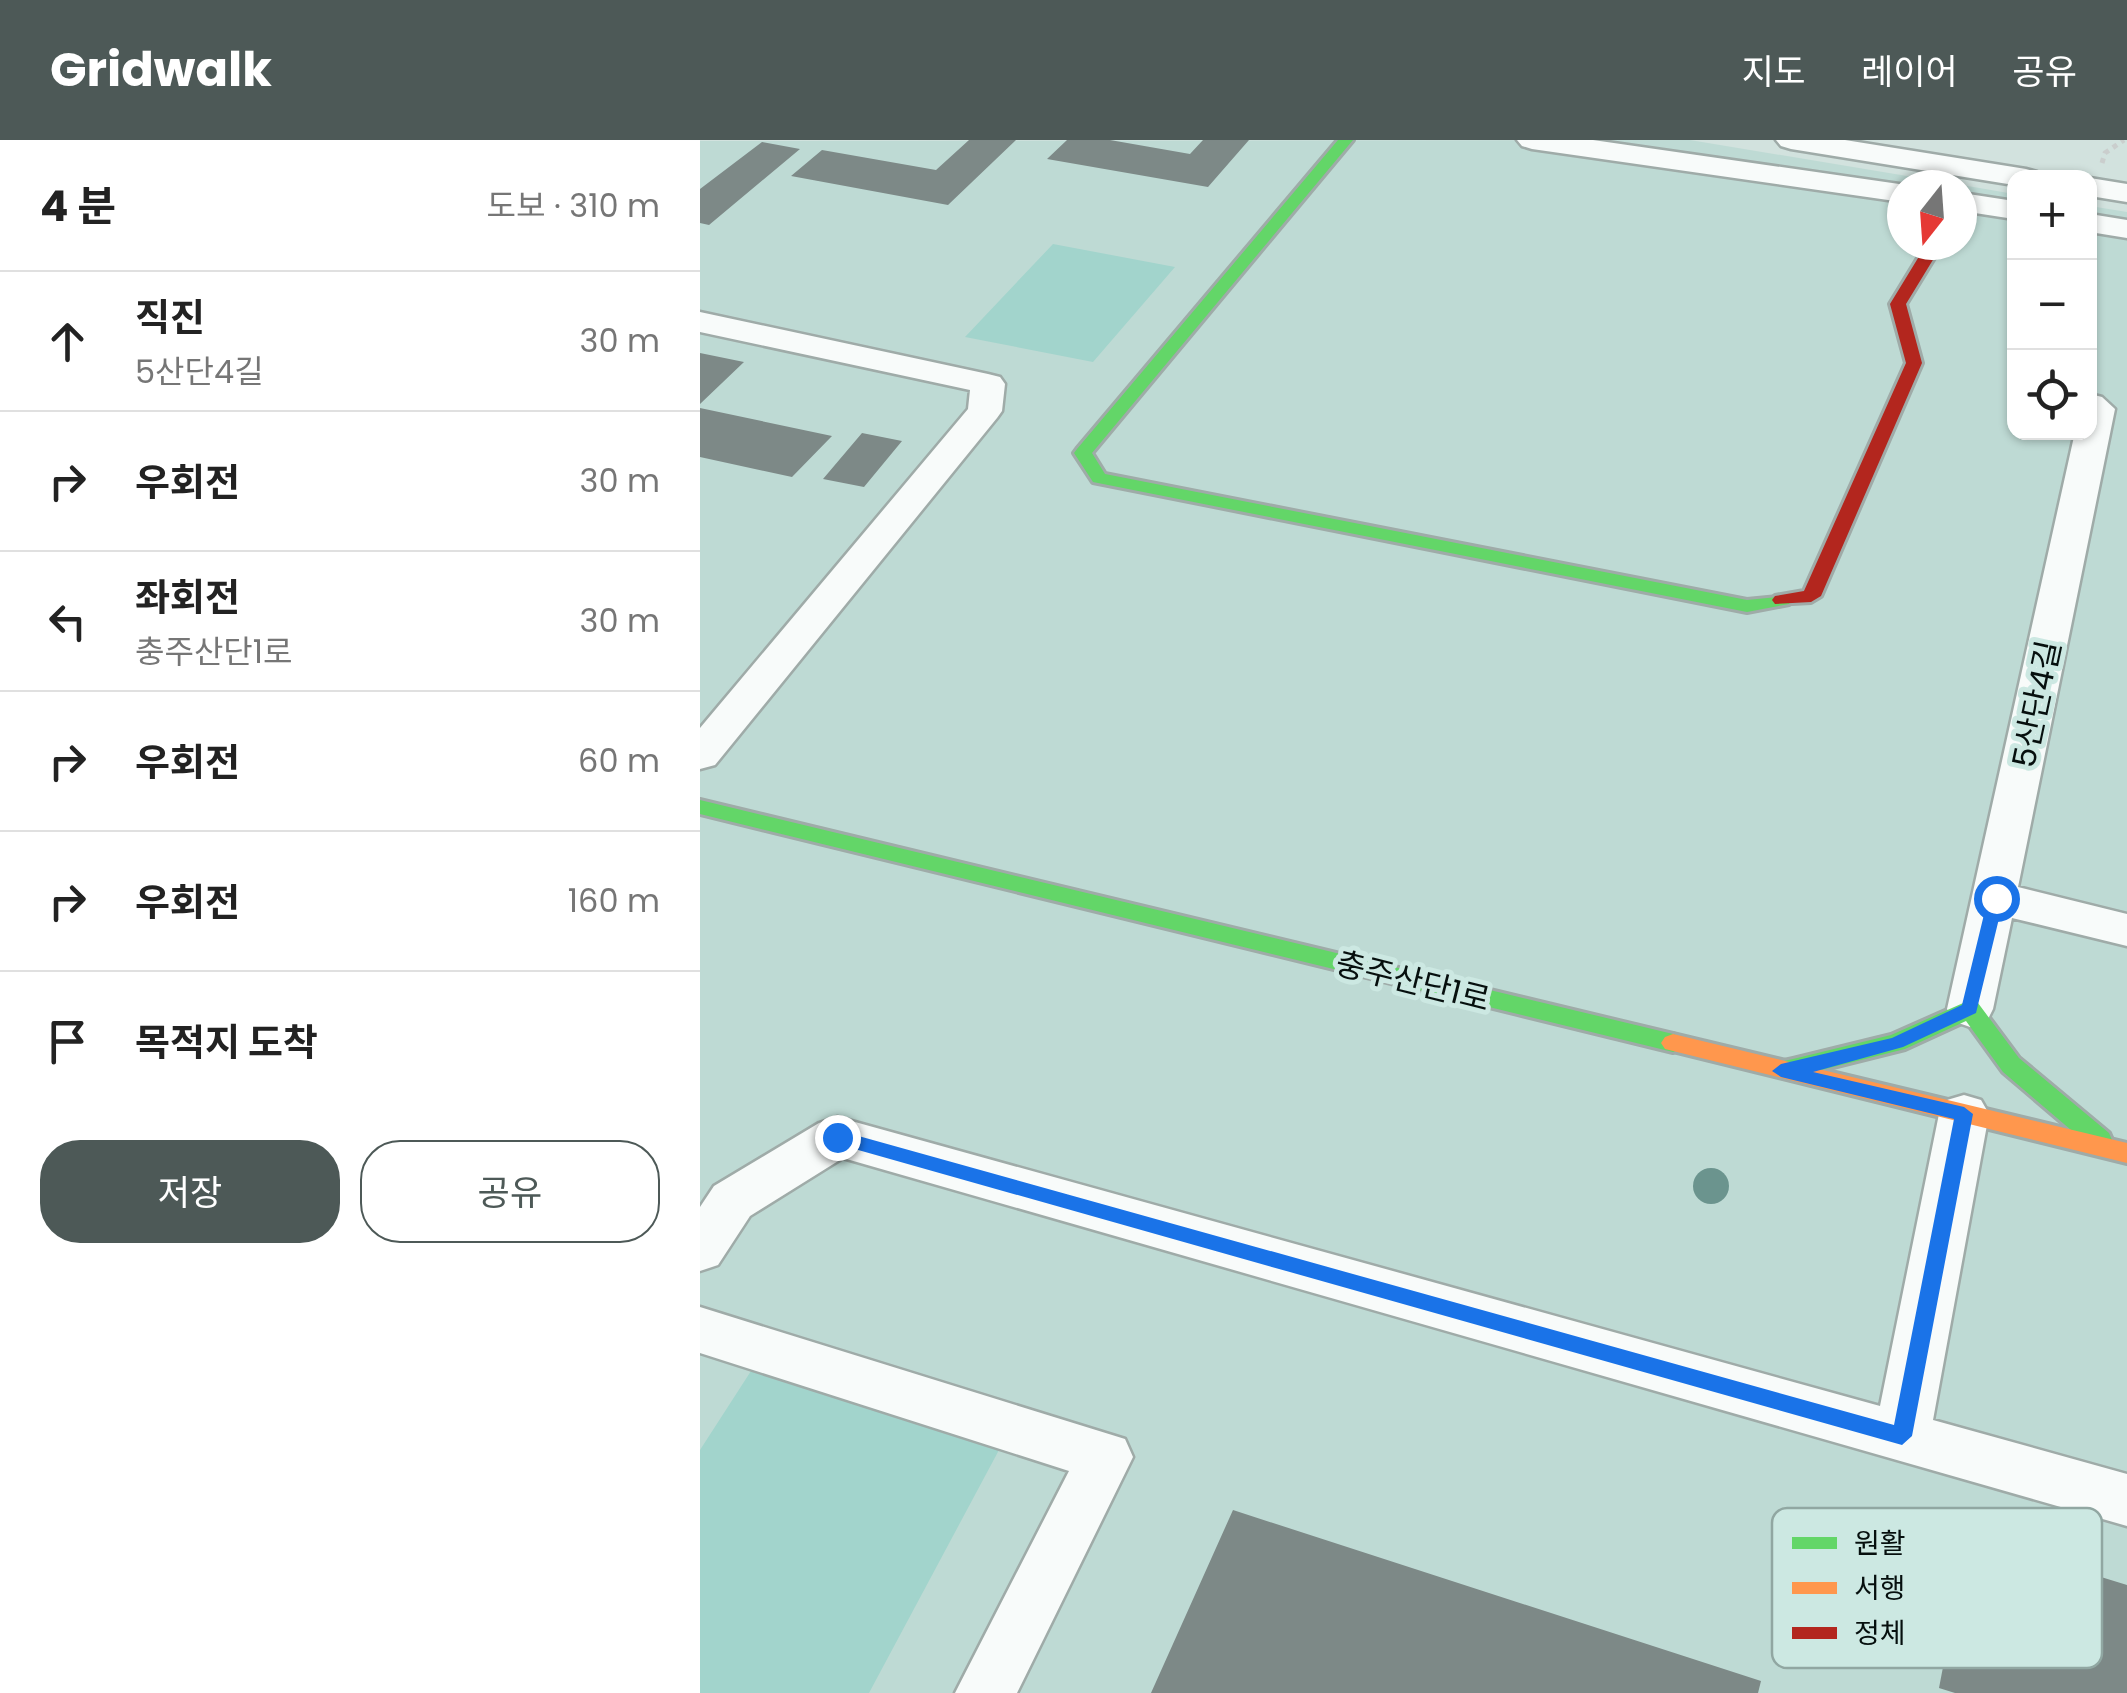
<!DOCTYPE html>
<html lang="ko">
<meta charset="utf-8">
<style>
:root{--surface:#fff;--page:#f6f6f6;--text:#222;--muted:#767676;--line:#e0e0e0;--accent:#4d5957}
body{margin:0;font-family:Poppins,"Noto Sans KR",sans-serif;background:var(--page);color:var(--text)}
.controls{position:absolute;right:30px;top:30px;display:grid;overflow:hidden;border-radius:20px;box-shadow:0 2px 8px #0004}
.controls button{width:90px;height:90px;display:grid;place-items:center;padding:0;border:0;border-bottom:2px solid var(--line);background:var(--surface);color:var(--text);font:50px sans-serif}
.compass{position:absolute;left:1187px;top:30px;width:90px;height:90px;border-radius:50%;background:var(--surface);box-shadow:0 2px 8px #0004;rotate:197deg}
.stop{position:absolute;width:30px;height:30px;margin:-22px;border:8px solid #1a73e8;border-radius:50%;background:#fff}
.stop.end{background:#1a73e8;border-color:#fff;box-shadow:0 2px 10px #0008}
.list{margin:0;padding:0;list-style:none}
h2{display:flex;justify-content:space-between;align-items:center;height:130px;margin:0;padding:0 40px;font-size:42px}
h2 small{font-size:32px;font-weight:400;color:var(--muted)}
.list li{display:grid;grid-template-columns:65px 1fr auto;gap:30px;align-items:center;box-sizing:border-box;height:140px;padding:0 40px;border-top:2px solid var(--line)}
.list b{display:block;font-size:38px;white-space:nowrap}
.list p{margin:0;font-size:32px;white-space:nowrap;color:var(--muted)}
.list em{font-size:32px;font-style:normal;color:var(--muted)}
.actions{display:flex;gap:20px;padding:30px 40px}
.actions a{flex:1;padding:22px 0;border:2px solid var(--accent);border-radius:40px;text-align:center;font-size:35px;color:var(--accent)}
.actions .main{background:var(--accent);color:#fff}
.icon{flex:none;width:55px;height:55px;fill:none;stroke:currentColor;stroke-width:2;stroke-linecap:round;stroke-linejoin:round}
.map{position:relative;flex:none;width:1427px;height:1553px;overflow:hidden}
header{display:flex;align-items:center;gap:60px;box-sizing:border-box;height:140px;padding:0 50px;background:var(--accent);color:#fff}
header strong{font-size:48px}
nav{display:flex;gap:55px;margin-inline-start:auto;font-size:35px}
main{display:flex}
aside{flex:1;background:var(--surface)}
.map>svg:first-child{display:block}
.built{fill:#bedad4}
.green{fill:#a2d4cc}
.building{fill:#7d8987}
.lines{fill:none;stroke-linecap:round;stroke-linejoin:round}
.street-casing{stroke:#9faba8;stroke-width:5}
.fast-casing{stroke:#9faba8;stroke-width:6}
.slow-casing{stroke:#9faba8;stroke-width:6}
.jam-casing{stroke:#9faba8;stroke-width:6}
.path{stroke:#cacecd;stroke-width:5;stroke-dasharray:5 5;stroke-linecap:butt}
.street{fill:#f8fbfa;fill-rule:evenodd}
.fast{fill:#63d668;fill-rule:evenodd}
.slow{fill:#ff974d;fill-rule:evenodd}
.jam{fill:#b3261e;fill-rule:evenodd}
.tree{fill:#6b948e}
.route{fill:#1a73e8}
.labels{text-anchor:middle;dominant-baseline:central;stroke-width:10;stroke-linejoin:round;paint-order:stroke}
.street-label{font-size:32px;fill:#060f0e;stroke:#cce8e2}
.key{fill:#cce8e2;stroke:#91a7a2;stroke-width:2.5}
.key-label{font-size:28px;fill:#060f0e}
</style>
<header>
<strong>Gridwalk</strong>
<nav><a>지도</a><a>레이어</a><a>공유</a></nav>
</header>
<main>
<aside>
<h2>4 분<small>도보 · 310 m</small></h2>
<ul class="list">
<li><svg class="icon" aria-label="ahead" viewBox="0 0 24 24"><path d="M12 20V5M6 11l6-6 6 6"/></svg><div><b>직진</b><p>5산단4길</p></div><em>30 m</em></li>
<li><svg class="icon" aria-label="right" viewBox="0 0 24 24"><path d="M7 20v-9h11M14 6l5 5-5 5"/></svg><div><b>우회전</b></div><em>30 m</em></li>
<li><svg class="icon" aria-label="left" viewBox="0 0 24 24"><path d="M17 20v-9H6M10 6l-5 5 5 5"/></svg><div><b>좌회전</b><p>충주산단1로</p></div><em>30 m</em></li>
<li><svg class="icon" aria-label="right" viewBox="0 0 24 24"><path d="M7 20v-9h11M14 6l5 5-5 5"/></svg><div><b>우회전</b></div><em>60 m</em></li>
<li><svg class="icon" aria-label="right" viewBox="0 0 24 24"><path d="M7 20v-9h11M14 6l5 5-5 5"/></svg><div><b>우회전</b></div><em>160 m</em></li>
<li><svg class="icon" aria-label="arrive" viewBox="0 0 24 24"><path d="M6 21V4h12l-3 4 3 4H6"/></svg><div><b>목적지 도착</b></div></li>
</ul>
<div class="actions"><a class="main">저장</a><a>공유</a></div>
</aside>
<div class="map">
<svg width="1427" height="1553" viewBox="0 0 1427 1553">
<rect width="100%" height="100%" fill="#d2e2de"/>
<!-- built -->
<path class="built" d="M990 0 1261 45H1202V105H1262V45L1314 54V292H1390V66L1427 72V1553H0V1Z"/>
<!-- green -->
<path class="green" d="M353 104 475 127 393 222 265 197Z
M51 1231 299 1310 169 1553H0V1310Z"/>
<!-- building -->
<path class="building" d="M269 0H316L248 65 91 36 122 10 236 30Z
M367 0H410L490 14 503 0H549L508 47 347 19Z
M62 2 100 9 9 85 0 83V49Z
M0 213 44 222 0 264Z
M0 268 132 296 92 337 0 317Z
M162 293 202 301 164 347 123 339Z
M533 1370 1061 1541 1058 1553H451Z
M1226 1383 1427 1445V1553H1255L1239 1548 1252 1480 1209 1466Z"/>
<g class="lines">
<defs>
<path id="street" d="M817 0H893L1206 45H1202V62L832 9 822 6Z
M1076 0H1145L1326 29 1337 32 1341 38H1314V45L1091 9 1081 6Z
M1390 38 1427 44V62L1390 56Z
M1262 53 1314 61V79L1262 71Z
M1390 74 1427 80V98L1390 92Z
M0 172 288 234 300 237 305 244 302 271 297 278 15 625 0 629V588L268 269 270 250 0 192Z
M1390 254 1402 257 1415 269 1318 747 1427 774V806L1312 778 1293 869 1287 881 1270 887 1253 881 1247 869 1375 292H1390Z
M1264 955 1281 960 1289 974 1233 1280 1427 1334V1386L143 1018 50 1076 18 1125 0 1131V1067L14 1046 119 983 137 977 1180 1266 1239 974 1247 960Z
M0 1167 425 1299 433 1317 317 1553H255L369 1331 0 1213Z"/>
<path id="fast" d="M638 0H653L392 313 405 334 1047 460 1089 456 1092 460 1089 464 1047 472 393 342 374 313 377 309Z
M0 660 973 894 981 897 985 903 981 909 973 912 0 674Z
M1270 860 1278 863 1319 918 1409 993 1412 1000 1409 1007 1400 1010 1391 1007 1303 932 1266 881 1205 909 1093 937 1084 935 1081 928 1084 921 1093 919 1191 895Z"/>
<path id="slow" d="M973 894 1427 1003V1023L965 909 961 903 965 897Z"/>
<path id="jam" d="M1226 105H1242L1206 164 1222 223 1121 456 1111 462 1075 464 1072 460 1075 456 1104 451 1206 223 1190 164Z"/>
</defs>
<!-- street casing -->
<use href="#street" class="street-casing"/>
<!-- fast casing -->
<use href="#fast" class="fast-casing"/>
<!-- slow casing -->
<use href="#slow" class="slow-casing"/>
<!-- jam casing -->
<use href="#jam" class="jam-casing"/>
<!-- path -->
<path class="path" d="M1402 23 1405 13 1424 0"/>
<!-- street -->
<use href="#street" class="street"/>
<!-- fast -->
<use href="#fast" class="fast"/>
<!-- slow -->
<use href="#slow" class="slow"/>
<!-- jam -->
<use href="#jam" class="jam"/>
</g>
<!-- trees -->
<circle class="tree" cx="1011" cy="1046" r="18"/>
<!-- route -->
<path class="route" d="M1296 752 1304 758 1276 873 1203 907 1113 932 1264 967 1273 974 1212 1296 1202 1305 137 1004 128 997 137 990 1194 1285 1254 979 1081 937 1072 931 1081 924 1192 898 1262 865 1288 758Z"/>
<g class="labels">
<!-- street labels -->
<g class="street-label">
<text transform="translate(1336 564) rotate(-78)">5산단4길</text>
<text transform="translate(713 841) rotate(14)">충주산단1로</text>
</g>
</g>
<!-- legend -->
<rect x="1072" y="1368" width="330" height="160" rx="15" class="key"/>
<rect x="1092" y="1397" width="45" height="12" fill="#63d668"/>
<rect x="1092" y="1442" width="45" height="12" fill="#ff974d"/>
<rect x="1092" y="1487" width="45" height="12" fill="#b3261e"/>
<g class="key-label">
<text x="1154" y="1413">원활</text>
<text x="1154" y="1458">서행</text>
<text x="1154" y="1503">정체</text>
</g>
</svg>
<div class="controls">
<button>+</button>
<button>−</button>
<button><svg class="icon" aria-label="locate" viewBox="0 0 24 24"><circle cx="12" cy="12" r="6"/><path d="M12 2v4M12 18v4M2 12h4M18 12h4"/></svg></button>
</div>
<svg class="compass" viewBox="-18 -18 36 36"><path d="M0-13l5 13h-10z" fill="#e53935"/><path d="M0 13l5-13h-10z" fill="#767676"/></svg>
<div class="stop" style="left:1296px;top:758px"></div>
<div class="stop end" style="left:137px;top:997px"></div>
</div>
</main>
